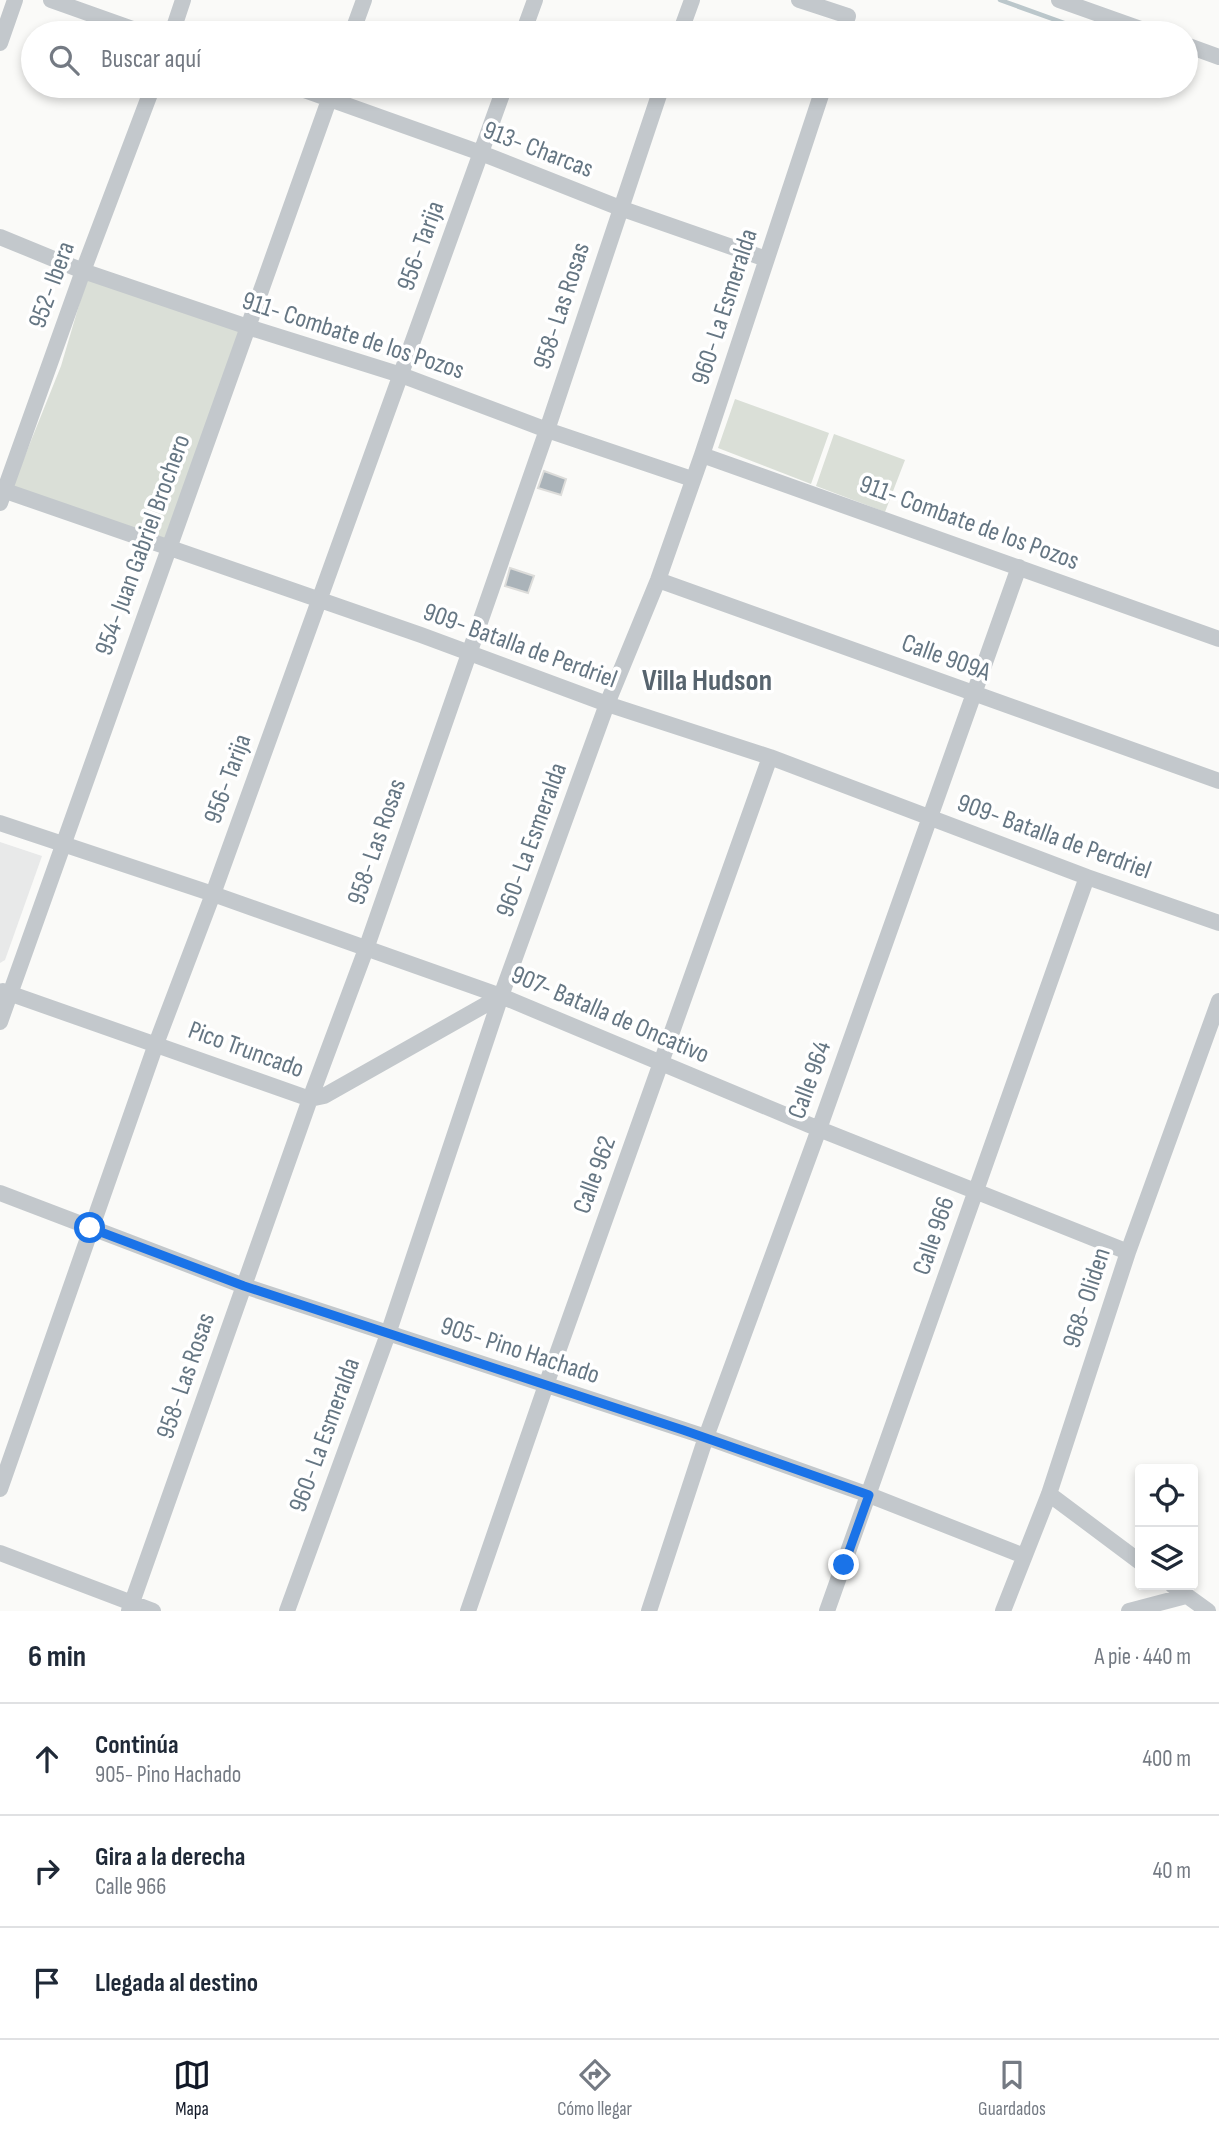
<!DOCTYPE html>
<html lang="es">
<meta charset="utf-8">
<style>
:root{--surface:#fff;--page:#f2f2f3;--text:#1f2937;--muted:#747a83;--line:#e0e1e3;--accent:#111827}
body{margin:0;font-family:"Sofia Sans Condensed",sans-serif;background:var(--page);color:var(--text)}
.controls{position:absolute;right:21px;bottom:21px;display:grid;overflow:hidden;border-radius:7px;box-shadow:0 4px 10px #0003}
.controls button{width:63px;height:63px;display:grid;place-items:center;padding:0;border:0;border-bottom:2px solid var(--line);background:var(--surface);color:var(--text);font:35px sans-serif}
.stop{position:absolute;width:21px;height:21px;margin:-16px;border:5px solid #1a73e8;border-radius:50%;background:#fff}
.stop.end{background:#1a73e8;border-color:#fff;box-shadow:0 2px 7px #0008}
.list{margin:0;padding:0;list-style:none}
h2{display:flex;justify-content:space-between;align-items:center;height:91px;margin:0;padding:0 28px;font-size:30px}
h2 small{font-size:23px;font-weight:400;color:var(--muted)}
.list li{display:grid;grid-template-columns:46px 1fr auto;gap:21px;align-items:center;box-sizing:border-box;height:112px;padding:0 28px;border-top:2px solid var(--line)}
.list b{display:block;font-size:26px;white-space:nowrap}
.list p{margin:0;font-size:23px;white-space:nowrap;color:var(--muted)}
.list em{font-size:23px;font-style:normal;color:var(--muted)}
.icon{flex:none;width:38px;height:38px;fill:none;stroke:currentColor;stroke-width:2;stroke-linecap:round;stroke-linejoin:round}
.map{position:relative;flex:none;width:1219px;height:1611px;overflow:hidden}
.search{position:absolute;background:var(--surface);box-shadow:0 4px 10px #0003;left:21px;right:21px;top:21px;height:77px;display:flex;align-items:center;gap:18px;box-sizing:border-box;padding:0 24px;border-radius:38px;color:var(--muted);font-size:26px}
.sheet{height:427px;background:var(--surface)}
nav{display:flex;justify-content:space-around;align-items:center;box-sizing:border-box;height:98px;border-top:2px solid var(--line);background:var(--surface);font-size:19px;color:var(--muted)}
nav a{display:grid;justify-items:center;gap:4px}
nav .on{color:var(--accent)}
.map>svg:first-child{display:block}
.built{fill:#e8e9e9}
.green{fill:#dadfd7}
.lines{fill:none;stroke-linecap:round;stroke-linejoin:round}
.stream{stroke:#bbc7cb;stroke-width:4.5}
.building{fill:#aab3b9;stroke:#dcdcda;stroke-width:2}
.minor{stroke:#c3c8cc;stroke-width:16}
.route{stroke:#1a73e8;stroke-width:9}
.labels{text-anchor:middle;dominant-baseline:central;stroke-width:7;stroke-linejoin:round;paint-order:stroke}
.street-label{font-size:26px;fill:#657683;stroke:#fff}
.quarter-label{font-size:30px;font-weight:bold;fill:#57646e;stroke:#fff}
</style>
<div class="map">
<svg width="1219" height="1611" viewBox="0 0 1219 1611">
<rect width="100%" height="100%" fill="#fafaf8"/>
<!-- built -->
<path class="built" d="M0 842 42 856 5 960 0 963Z"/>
<!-- green -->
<path class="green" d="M87 278 241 331 165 542 12 488 61 366Z
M735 399 829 433 811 484 718 448Z
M834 434 905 460 885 512 816 486Z"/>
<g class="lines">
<!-- stream -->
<path class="stream" d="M1000 0 1092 33"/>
</g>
<!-- building -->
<path class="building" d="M544 471 566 479 561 495 538 488Z
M510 568 534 576 528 593 505 586Z"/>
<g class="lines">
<!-- minor -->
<path class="minor" d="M51 0 144 33
M799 0 848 16 842 33
M1059 0 1152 33
M172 33 183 0
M352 33 364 0
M523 33 535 0
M680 33 692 0
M0 43 15 0
M1186 45 1219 57
M293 86 481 153 620 208 766 259
M0 237 83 271 248 327 401 375 547 430 692 479
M702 455 1219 639
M0 489 421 635 607 704 770 757 1087 877 1219 923
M0 503 83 271 153 86
M658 580 1219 781
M0 823 213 894 501 996 819 1129 1128 1252
M3 991 310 1099 324 1096 501 996
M0 1022 334 86
M0 1193 244 1286 706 1437 869 1495 1024 1556
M0 1489 156 1044 213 894 505 86
M1049 1494 1140 1562
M0 1553 153 1611
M1172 1585 1208 1611
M129 1611 310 1099 366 949 547 430 662 86
M287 1611 388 1334 501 996 607 704 658 580 702 455 824 86
M468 1611 546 1385 770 757
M649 1611 706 1437 819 1129 1019 567
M827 1611 1087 877
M1003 1611 1049 1494 1128 1252 1219 1001
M1129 1611 1186 1596"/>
</g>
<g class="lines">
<!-- route -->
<path class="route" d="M90 1228 244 1286 683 1430 869 1495 844 1565"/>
</g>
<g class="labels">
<!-- street labels -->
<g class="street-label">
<text transform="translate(538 150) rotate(21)">913- Charcas</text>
<text transform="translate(421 246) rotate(-70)">956- Tarija</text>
<text transform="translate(52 285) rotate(-70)">952- Ibera</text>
<text transform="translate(562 306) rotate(-72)">958- Las Rosas</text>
<text transform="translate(725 307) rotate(-72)">960- La Esmeralda</text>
<text transform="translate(353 336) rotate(18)">911- Combate de los Pozos</text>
<text transform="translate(969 523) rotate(20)">911- Combate de los Pozos</text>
<text transform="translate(143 545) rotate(-70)">954- Juan Gabriel Brochero</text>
<text transform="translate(520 646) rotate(20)">909- Batalla de Perdriel</text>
<text transform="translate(946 658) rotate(20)">Calle 909A</text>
<text transform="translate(228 779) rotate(-70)">956- Tarija</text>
<text transform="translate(1054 837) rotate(20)">909- Batalla de Perdriel</text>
<text transform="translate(532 840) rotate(-70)">960- La Esmeralda</text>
<text transform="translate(377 842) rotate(-71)">958- Las Rosas</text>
<text transform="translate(610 1015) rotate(23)">907- Batalla de Oncativo</text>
<text transform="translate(246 1050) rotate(20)">Pico Truncado</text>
<text transform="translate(810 1080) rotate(-70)">Calle 964</text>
<text transform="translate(595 1175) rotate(-70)">Calle 962</text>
<text transform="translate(934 1236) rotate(-71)">Calle 966</text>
<text transform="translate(1087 1298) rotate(-72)">968- Oliden</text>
<text transform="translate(520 1351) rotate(18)">905- Pino Hachado</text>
<text transform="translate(186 1376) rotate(-71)">958- Las Rosas</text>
<text transform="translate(325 1435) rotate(-70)">960- La Esmeralda</text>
</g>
<!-- quarter labels -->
<g class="quarter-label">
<text x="707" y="681">Villa Hudson</text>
</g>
</g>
</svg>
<div class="controls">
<button><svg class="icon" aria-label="locate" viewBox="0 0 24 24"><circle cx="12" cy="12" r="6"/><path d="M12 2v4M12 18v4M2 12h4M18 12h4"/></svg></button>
<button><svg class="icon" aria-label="layers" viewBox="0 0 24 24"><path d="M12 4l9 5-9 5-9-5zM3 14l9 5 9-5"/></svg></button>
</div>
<div class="stop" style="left:90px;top:1228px"></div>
<div class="stop end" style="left:844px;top:1565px"></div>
<div class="search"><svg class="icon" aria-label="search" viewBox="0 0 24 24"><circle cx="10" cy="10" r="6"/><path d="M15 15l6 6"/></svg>Buscar aquí</div>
</div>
<section class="sheet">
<h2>6 min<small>A pie · 440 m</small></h2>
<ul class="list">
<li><svg class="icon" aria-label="ahead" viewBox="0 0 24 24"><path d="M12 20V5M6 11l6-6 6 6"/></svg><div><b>Continúa</b><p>905- Pino Hachado</p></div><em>400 m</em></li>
<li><svg class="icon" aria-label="right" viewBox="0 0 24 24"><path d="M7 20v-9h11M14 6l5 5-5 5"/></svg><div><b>Gira a la derecha</b><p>Calle 966</p></div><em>40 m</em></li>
<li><svg class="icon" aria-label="arrive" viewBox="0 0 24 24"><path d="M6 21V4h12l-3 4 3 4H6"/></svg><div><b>Llegada al destino</b></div></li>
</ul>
</section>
<nav>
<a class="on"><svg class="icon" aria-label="map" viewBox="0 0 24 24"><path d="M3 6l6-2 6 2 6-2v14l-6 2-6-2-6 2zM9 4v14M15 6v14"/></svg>Mapa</a>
<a><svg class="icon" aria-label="directions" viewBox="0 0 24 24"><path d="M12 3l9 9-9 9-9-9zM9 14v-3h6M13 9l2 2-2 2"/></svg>Cómo llegar</a>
<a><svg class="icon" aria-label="saved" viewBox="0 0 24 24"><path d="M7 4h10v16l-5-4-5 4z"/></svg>Guardados</a>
</nav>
